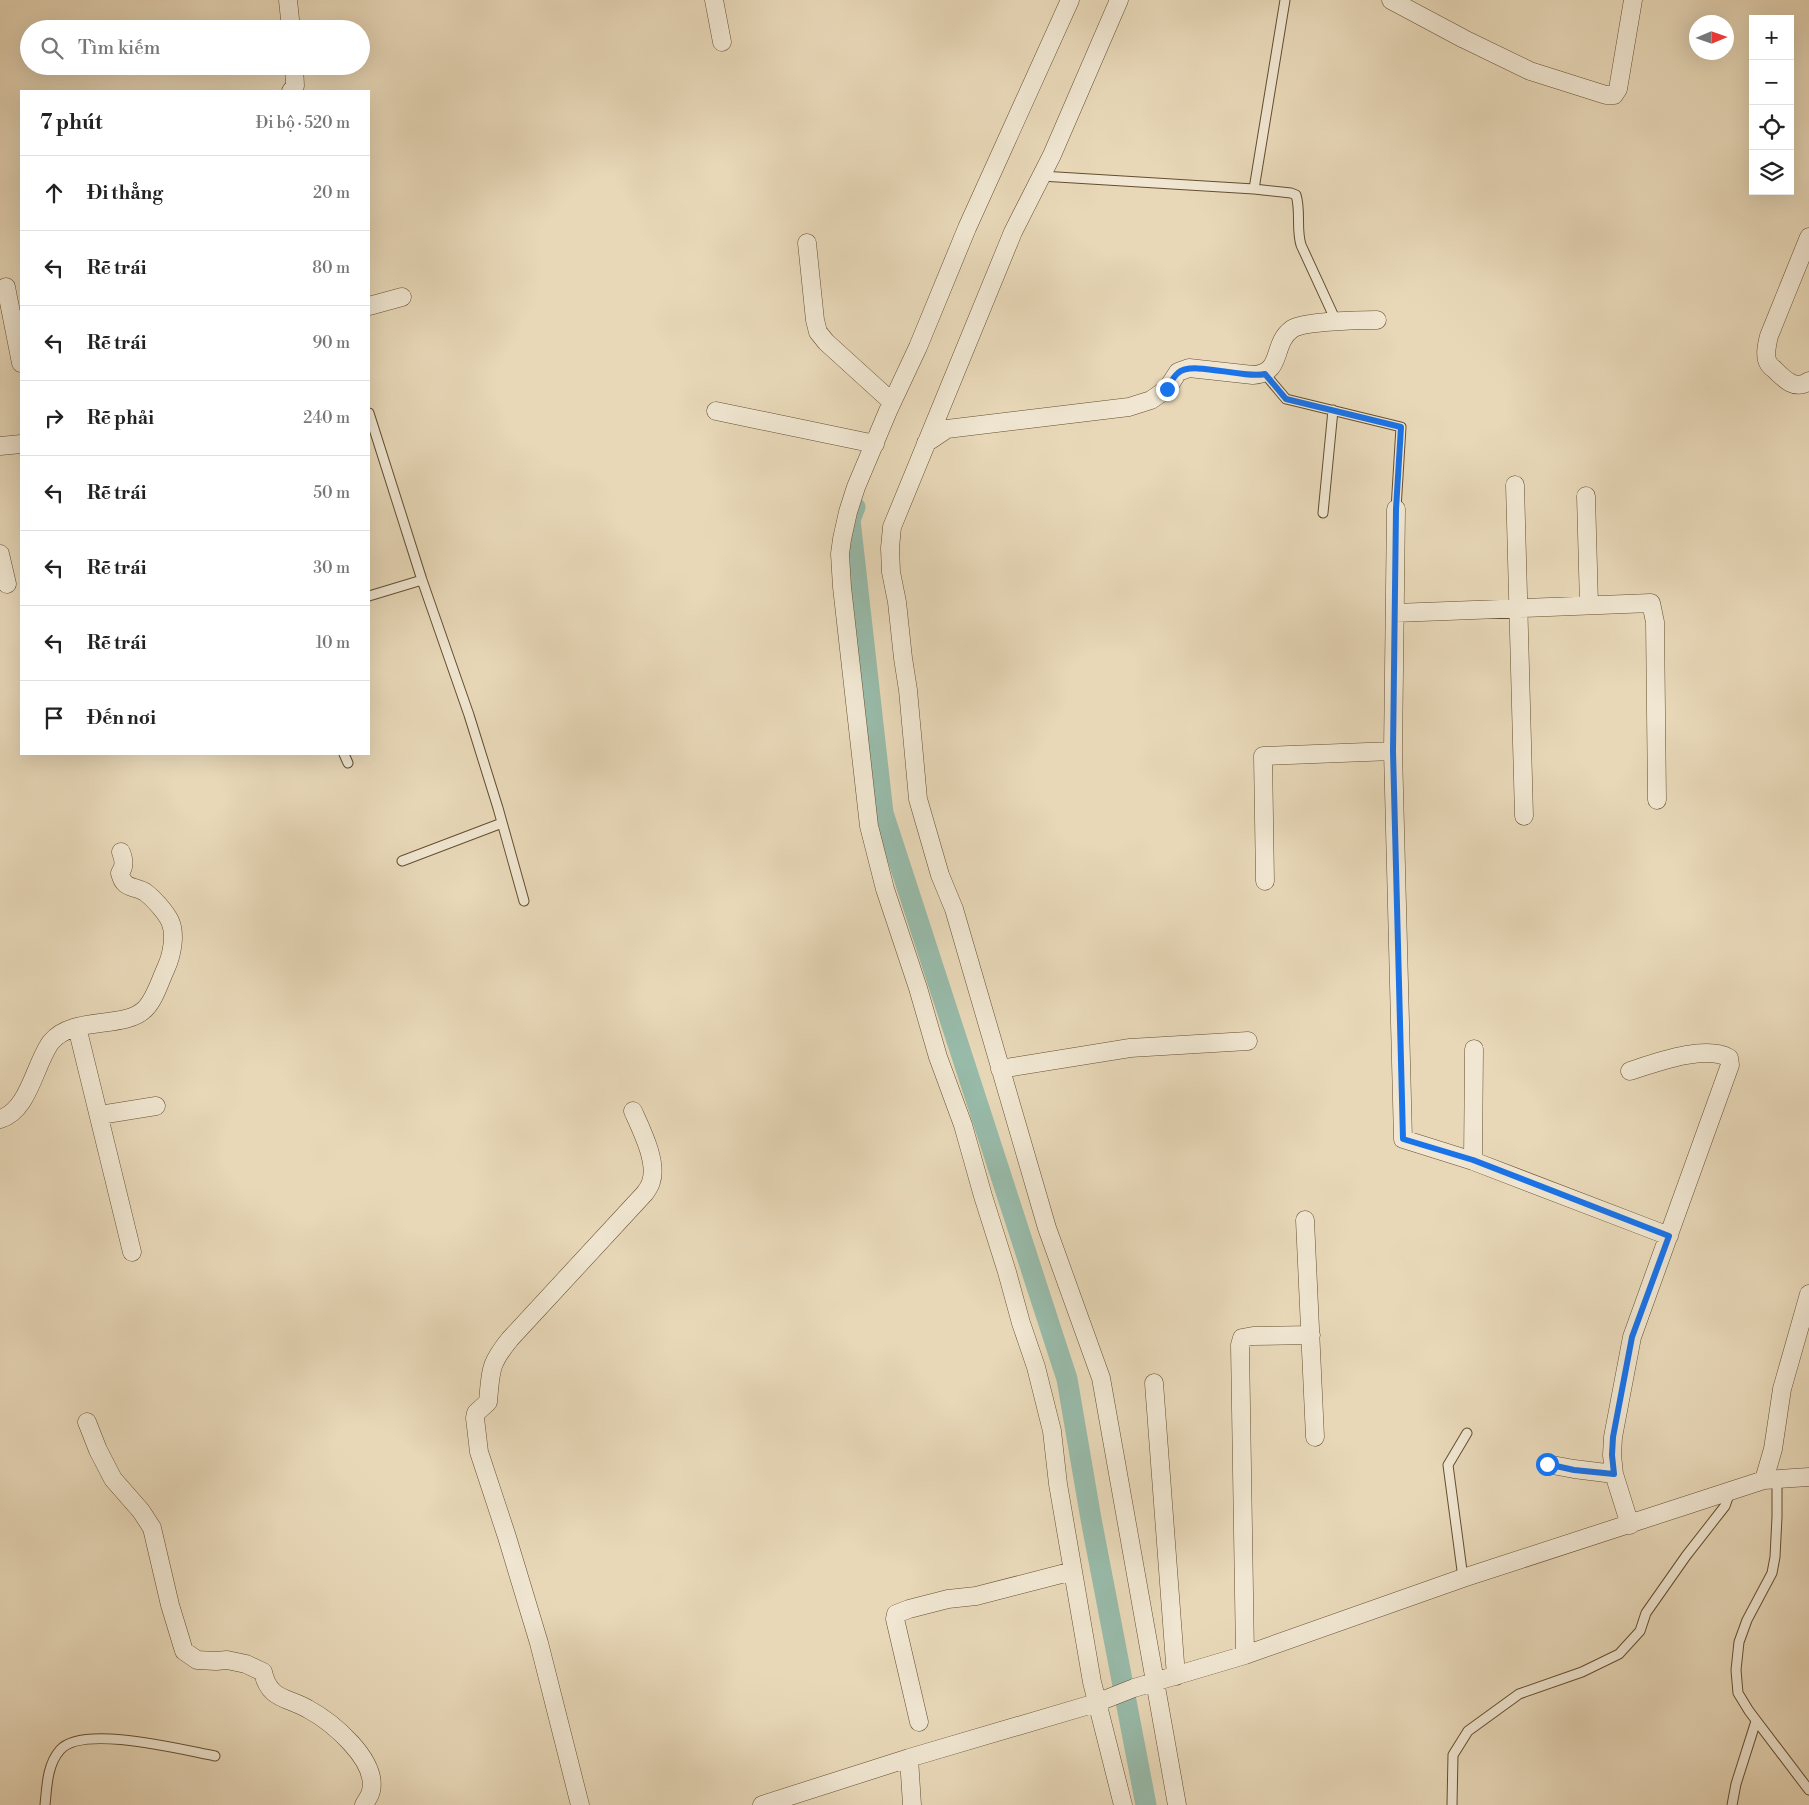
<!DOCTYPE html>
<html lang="vi">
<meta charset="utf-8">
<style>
:root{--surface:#fff;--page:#f2f2f2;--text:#222;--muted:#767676;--line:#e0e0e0}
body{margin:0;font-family:"Libre Bodoni",serif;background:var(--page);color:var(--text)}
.controls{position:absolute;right:15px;top:15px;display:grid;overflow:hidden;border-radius:0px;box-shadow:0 5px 20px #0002}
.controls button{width:45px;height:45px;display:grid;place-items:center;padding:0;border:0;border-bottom:1px solid var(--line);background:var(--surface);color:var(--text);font:25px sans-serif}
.compass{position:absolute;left:1689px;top:15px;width:45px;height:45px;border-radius:50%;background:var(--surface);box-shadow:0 5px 20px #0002;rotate:88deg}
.stop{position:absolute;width:15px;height:15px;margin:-11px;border:4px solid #1a73e8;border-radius:50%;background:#fff}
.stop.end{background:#1a73e8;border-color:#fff;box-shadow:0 1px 5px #0008}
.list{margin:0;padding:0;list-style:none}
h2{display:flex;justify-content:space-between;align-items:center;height:65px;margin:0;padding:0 20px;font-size:21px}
h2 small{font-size:16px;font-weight:400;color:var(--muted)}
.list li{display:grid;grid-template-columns:32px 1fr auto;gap:15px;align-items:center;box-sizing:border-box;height:75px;padding:0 20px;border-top:1px solid var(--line)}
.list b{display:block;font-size:19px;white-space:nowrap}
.list em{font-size:16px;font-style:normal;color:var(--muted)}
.icon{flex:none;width:28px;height:28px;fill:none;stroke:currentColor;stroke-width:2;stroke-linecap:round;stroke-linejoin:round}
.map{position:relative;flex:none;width:1809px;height:1805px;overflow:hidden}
.search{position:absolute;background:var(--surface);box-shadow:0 5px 20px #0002;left:20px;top:20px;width:350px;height:55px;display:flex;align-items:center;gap:12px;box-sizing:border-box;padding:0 18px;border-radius:28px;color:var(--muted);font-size:19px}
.panel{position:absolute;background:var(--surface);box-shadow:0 5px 20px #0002;left:20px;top:90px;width:350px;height:665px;border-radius:0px}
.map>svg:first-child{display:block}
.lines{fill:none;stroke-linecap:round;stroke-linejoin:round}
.canal{stroke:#98bbaa;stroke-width:21}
.service-casing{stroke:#644e2f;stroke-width:11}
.minor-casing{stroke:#644e2f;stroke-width:19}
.service{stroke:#f0e6d1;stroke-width:9}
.minor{stroke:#f0e6d1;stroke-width:18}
.route{stroke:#1a73e8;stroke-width:6}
</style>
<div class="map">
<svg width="1809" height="1805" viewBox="0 0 1809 1805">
<rect width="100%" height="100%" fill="#e8d8b8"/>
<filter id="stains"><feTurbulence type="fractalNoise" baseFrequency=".004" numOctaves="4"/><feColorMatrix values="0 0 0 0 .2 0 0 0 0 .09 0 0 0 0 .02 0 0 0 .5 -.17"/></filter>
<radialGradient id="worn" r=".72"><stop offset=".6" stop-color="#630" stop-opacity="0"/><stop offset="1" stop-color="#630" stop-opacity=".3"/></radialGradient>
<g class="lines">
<!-- canal -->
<path class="canal" d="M855 507 850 520 883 813 1067 1379 1091 1519 1146 1805"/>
<defs>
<path id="service" d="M1041 176 1254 189 1291 193 1296 195C1301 211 1296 229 1301 245L1336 321
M1254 189 1285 0
M1265 374 1286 399 1401 427 1396 509
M369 413 422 580 469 715 498 808 524 901
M1323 513 1333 410
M369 596 422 580
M344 754 348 763
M402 861 502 823
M1777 1479V1517L1775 1557 1772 1573 1747 1620 1739 1642 1736 1670 1738 1693 1749 1711 1809 1790
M1463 1578 1448 1465 1467 1433
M45 1805C47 1786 47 1765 60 1750 82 1724 183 1750 215 1756
M1452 1805 1453 1755 1468 1731 1519 1694 1582 1672 1619 1654 1640 1631 1646 1613 1686 1556 1725 1506 1730 1492
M1732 1805 1736 1784 1756 1721"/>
<path id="minor" d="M288 0 291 29
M714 0 722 42
M1070 0 967 228 918 347 888 411 856 487 848 512 842 539 840 554 842 587 869 826 885 889 918 988 938 1057 963 1125 983 1196 1007 1272 1021 1323 1036 1367 1052 1431 1058 1484 1092 1682 1123 1805
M1119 0 1052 155 1013 232 892 527 890 548 891 572 897 602 903 658 908 690 918 799 940 875 954 909 1047 1228 1101 1378 1177 1805
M1391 0 1464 39 1530 71 1606 95H1614L1618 89 1633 0
M291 91 295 86 294 66
M1809 237 1769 336C1767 344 1765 352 1767 360 1768 364 1771 367 1774 369 1784 379 1795 391 1809 381
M807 243 815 320 818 332 826 342 892 402
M6 287 21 363
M369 306 402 297
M716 411 875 444
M926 443 947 429 1129 407 1151 400 1167 389 1178 372 1189 368 1253 375C1284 373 1271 344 1292 329 1304 321 1361 320 1377 320
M0 446 21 444
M1515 485 1524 816
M1586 496 1589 605
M1396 509 1393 751 1403 1139 1473 1161 1669 1236
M0 554 7 584
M1395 613 1651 603 1655 622 1657 800
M1265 881 1263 756 1393 751
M77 1027 132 1252
M1000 1069 1130 1048 1248 1041
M100 1115 156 1106
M0 1119C29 1111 35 1063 51 1042 73 1015 124 1030 145 1009 155 999 160 981 166 968 172 955 176 934 170 921 165 911 153 898 145 892 133 885 124 890 120 873 125 866 124 860 121 852
M1473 1161 1474 1049
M1305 1220 1315 1437
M1154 1383 1176 1676
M87 1422 98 1450 113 1479 141 1511 152 1528 170 1605 184 1651 197 1660 216 1661 227 1660 246 1664 263 1672C269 1700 287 1697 308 1709 332 1722 378 1760 371 1791 370 1796 366 1801 364 1805
M1547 1464 1574 1469 1614 1474
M1764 1480 1773 1449 1782 1389 1809 1294
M1630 1525 1614 1474 1612 1455 1613 1437 1632 1337 1730 1065 1729 1058C1706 1044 1655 1063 1630 1071
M1245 1655 1240 1345 1242 1338 1253 1336 1311 1335
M919 1722 895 1619 896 1614 909 1609 948 1599 976 1596 1073 1571
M909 1758 912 1805
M580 1805 539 1643 507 1537 479 1452 475 1418 476 1413 488 1402C491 1370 489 1365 510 1339L645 1193C647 1190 650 1186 651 1182 658 1162 641 1129 633 1111
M762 1805 909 1758 1096 1703 1134 1688 1245 1655 1463 1578 1764 1480 1809 1477"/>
</defs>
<!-- service casing -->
<use href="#service" class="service-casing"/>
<!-- minor casing -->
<use href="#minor" class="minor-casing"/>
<!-- service -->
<use href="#service" class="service"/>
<!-- minor -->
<use href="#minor" class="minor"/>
</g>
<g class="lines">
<!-- route -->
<path class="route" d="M1167 389C1170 384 1173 377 1178 373 1192 360 1243 379 1265 374L1286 399 1401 427 1396 509 1393 751 1403 1139 1473 1160 1669 1236 1632 1337 1613 1437 1612 1455 1614 1474 1574 1470 1547 1464"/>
</g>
<rect width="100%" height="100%" filter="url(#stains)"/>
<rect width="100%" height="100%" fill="url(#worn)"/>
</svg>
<div class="controls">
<button>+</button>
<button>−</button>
<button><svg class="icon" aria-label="locate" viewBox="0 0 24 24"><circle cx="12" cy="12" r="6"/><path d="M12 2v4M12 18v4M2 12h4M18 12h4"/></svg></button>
<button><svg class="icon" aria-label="layers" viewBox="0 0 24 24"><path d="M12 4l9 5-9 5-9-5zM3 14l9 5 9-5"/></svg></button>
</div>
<svg class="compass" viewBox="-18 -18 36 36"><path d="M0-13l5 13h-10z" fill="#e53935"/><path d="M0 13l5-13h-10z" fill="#767676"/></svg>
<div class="stop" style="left:1547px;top:1464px"></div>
<div class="stop end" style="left:1167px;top:389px"></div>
<div class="search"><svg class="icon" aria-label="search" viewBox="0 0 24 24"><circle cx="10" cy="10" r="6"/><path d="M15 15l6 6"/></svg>Tìm kiếm</div>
<section class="panel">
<h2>7 phút<small>Đi bộ · 520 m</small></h2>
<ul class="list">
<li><svg class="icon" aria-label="ahead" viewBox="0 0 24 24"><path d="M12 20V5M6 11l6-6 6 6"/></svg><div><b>Đi thẳng</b></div><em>20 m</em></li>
<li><svg class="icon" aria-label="left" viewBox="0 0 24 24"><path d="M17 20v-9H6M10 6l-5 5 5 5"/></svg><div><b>Rẽ trái</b></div><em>80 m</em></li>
<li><svg class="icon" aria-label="left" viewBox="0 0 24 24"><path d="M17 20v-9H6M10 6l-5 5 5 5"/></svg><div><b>Rẽ trái</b></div><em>90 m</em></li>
<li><svg class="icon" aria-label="right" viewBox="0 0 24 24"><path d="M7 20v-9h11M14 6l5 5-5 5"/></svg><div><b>Rẽ phải</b></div><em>240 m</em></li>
<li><svg class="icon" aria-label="left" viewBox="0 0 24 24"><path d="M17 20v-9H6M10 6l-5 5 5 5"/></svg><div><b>Rẽ trái</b></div><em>50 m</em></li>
<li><svg class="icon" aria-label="left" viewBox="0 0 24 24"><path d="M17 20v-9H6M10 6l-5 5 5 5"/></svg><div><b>Rẽ trái</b></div><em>30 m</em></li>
<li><svg class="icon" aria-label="left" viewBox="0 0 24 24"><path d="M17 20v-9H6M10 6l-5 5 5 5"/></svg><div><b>Rẽ trái</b></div><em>10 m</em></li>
<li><svg class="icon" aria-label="arrive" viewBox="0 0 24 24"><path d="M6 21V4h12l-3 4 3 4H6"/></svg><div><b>Đến nơi</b></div></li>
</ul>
</section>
</div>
